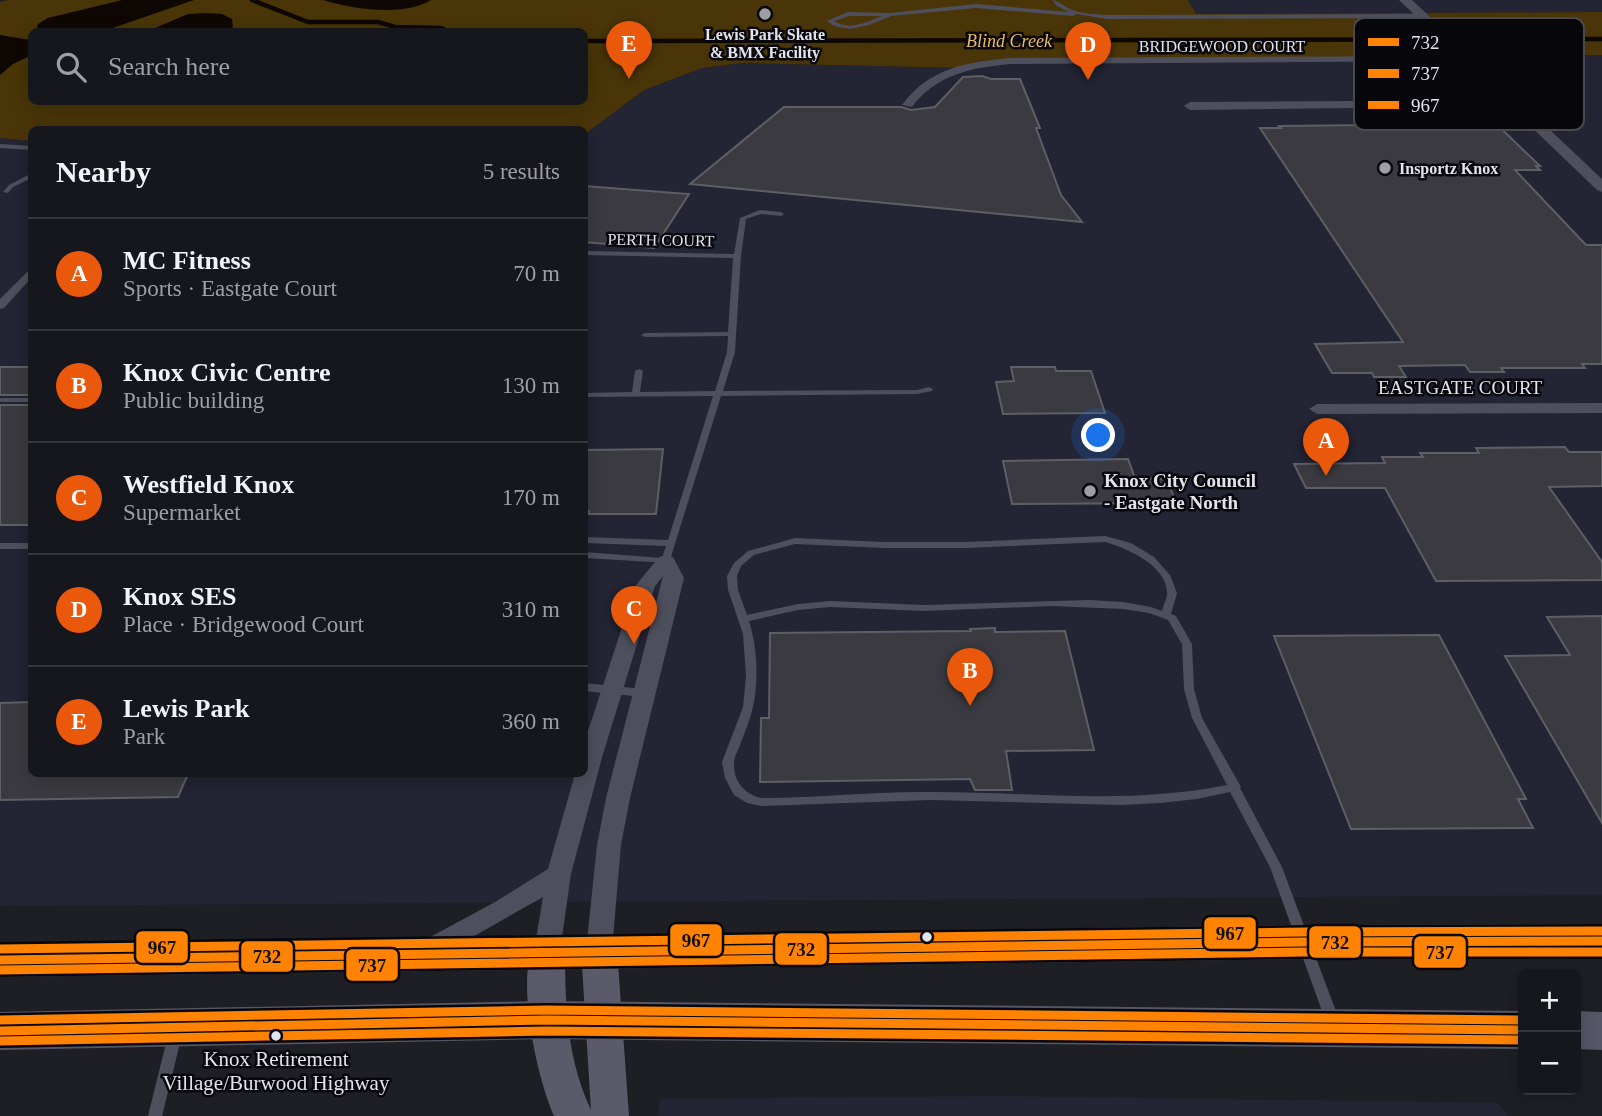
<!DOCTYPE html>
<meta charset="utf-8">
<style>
:root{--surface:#16171c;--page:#232429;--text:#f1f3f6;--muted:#9e9fa3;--line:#35363b;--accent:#ea580c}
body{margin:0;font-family:"Times New Roman",serif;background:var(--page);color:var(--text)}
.controls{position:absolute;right:21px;bottom:21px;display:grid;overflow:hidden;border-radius:10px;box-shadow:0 4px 18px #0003}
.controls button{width:63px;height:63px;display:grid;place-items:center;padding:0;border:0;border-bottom:2px solid var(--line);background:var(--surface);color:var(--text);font:35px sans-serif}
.you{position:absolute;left:1099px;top:436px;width:24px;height:24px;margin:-18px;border:5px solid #fff;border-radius:50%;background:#1a73e8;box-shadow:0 0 0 10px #1a73e833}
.badge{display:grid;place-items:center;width:46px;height:46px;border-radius:50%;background:var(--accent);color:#fff;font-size:23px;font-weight:700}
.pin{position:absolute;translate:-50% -58px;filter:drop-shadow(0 2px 4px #0008)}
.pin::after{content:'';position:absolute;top:37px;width:24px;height:21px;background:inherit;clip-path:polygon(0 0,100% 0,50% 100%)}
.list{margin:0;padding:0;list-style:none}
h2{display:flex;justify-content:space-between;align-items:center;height:91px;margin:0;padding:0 28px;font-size:30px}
h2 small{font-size:23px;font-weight:400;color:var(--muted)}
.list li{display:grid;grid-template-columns:46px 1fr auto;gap:21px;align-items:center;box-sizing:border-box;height:112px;padding:0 28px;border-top:2px solid var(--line)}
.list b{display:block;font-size:26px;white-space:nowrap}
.list p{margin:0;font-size:23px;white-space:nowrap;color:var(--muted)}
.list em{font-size:23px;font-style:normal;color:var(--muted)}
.icon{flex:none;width:38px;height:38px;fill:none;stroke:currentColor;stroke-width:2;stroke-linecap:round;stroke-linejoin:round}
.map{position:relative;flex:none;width:1602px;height:1116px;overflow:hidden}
.search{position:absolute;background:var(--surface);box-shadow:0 4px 18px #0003;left:28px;top:28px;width:560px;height:77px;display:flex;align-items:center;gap:18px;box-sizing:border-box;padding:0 24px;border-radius:10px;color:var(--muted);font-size:26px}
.panel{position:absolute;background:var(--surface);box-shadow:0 4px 18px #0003;left:28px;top:126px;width:560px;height:651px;border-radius:10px}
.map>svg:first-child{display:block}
.built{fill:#232434}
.green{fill:#493508;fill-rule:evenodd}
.water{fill:#0f0703}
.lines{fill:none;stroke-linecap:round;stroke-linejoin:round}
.stream{stroke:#0f0703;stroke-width:4.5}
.building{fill:#3a3a40;stroke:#5e5f64;stroke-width:2}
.service{fill:#4e4f5c;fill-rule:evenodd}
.pedestrian{fill:#4e4f5c;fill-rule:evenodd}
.minor{fill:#4e4f5c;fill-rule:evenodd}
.tertiary{fill:#4e4f5c;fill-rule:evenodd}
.secondary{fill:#5a5a6a;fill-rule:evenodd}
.trunk{fill:#565668;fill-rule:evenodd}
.bus-1-casing{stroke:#07070c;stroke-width:14}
.bus-2-casing{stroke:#07070c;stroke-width:14}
.bus-3-casing{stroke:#07070c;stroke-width:14}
.bus-1{stroke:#ff8200;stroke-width:9}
.bus-2{stroke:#ff8200;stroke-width:9}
.bus-3{stroke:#ff8200;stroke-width:9}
.poi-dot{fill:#9d9ea6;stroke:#07070c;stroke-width:2.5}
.bus-dot{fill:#e2e3eb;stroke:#07070c;stroke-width:2.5}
.labels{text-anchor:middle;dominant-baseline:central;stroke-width:5;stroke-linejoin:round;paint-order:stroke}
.far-poi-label{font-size:16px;font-weight:bold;fill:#e2e3eb;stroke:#07070c}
.far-street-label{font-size:16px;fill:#e2e3eb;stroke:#07070c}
.far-water-label{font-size:18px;font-style:italic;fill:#ebbc5f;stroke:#07070c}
.street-label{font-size:19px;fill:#e2e3eb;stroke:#07070c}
.poi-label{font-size:19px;font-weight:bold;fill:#e2e3eb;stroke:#07070c;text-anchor:start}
.near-bus-label{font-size:21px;fill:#e2e3eb;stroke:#07070c}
.key{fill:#07070c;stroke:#49494f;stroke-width:2}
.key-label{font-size:19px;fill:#e2e3eb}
.line-badge{stroke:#07070c;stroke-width:2.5}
.pale-badge-label{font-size:19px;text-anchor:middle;font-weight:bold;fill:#111}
</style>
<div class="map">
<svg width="1602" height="1116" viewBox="0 0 1602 1116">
<rect width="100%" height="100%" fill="#1e1f25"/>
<!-- built -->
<path class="built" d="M1188 0H1602V12L1195 14Z
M1602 55V895L0 906V138L31 141 32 774H584L585 134 644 90 702 68 742 63 964 68 981 64Z
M1002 1096 1497 1103 1510 1116H658L660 1099Z"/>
<!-- green -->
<path class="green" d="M8 0H1188L1196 14 1602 12V55L1043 60 964 68 742 63 702 68 644 90 585 134 584 130H32L31 141 0 138V2ZM32 32H584V102H32Z"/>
<!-- water -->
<path class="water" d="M122 0H194L104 31 40 32 37 29 38 24 48 18Z
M323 0H431C403 17 353 9 323 0Z
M206 13 222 14 232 19 233 27 227 31H148L188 14Z
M0 35 31 40 32 55 13 64 0 75Z"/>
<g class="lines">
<!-- stream -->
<path class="stream" d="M252 0 308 22H378L395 27 441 28 449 32
M584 41 1602 39"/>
</g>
<!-- building -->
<path class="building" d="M982 76 991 79H1020L1040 128H1036L1061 195 1082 222 690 184 784 107H901L911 110 935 107 963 77Z
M1376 110H1436L1443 117H1489L1540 166H1536L1540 170H1515L1586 245H1602V364H1582L1585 368H1501L1504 372H1470L1465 365 1399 366 1406 377H1374L1372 373H1332L1315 344 1403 342 1260 128H1281L1279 126 1376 125Z
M584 186 689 194 654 248 584 242Z
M0 367H32V395H0Z
M1011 367H1055L1056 371H1091L1105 413 1003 414 996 382 1014 381Z
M0 405H32V525H0Z
M1565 447 1569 452H1602V486L1549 487 1602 562V580L1436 581 1385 488H1306L1294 464 1385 463 1382 457H1423L1420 453H1479L1476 448Z
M663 449 656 514H588L589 511H584V450Z
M1128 459 1135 478 1167 479 1176 503 1012 504 1003 461Z
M1602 616V823L1505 656 1570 655 1547 617Z
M995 628V632L1065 631 1094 750 1006 751 1012 790H975L970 779 760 782 761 718H769L770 633 971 631 970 629Z
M1439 635 1526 799H1518L1533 828 1351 829 1274 636Z
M32 702V774H188L178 797 0 800V703Z"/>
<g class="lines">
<!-- service -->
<path class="service" d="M1052 0C1060 1 1064 7 1072 10 1083 14 1095 14 1107 15L1422 14 1425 16 1422 18 1107 19 1076 14 1074 16 976 8 891 16 869 25 850 29 834 26 827 21 848 12 890 13 976 4 1069 12 1057 6ZM849 16H882C867 22 849 31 834 21Z
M0 144 32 146V150L0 148Z
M32 173V178L13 187 8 193 3 192 9 185Z
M760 210 781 212 784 214 781 216 761 214 746 219 741 256 735 352 723 391 917 390 929 387 933 389 932 391 917 394 721 396 669 563 584 558V552L662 558 666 546 584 543V537L668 540 713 396 584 397V393L632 392 635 371 639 369 643 371 640 392 715 391 727 352 728 336 645 337 641 335 645 333 728 332 733 258 584 255V251L734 254 740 218Z
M0 398H32V402H0Z
M1105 536 1131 543 1154 557 1170 575 1177 593 1171 614 1176 616 1192 644 1194 689 1202 718 1241 787 1240 788 1282 867 1340 1022 1338 1026 1333 1028 1328 1026 1326 1022 1270 867 1230 792 1197 799 1160 803 1122 805 932 800 761 806 747 803 734 795 725 778 722 762 743 707 746 676 743 634 728 590 727 576 734 563 748 551 795 538 884 542H965ZM1105 542C1127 548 1168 566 1167 594 1167 599 1163 606 1162 611L1151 607 1123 602 1089 600 924 605 830 601 798 604 747 615 738 590 737 576 741 566 754 555 795 544 884 548H965ZM1052 606 1123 609 1149 613 1168 620 1182 644 1184 689 1192 718 1227 785C1127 805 1033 792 933 792 875 791 818 798 761 798 744 794 733 780 734 763 734 758 737 752 739 748 744 734 750 720 753 707 759 680 757 646 749 621L798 610 830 607 924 611Z
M0 543H32V549H0Z
M584 683 643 689 647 690 648 693 647 696 643 697 584 691Z
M175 1029 180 1031 182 1035 162 1116H148L168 1035 170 1031Z"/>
<!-- pedestrian -->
<path class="pedestrian" d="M32 267V277L4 308 0 309V299Z"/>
<!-- minor -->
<path class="minor" d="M1467 56 1471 57V61L1010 64C971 68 937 74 912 107L902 105C929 68 967 62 1010 58Z
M1515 100 1521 104 1519 106 1190 110 1184 106 1190 102Z
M1602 403V413L1317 414 1309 409 1317 404Z
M666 555 673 557 684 578 630 798 621 845 612 950 608 957 599 960 590 957 586 950 597 845 606 798 663 576 655 586 603 754 571 874 560 951 556 958 547 961 538 958 534 951 543 897 439 956 430 959 421 956 417 949 421 942 495 902 548 869 575 774H584V743L636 585 659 557Z"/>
<!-- tertiary -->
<path class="tertiary" d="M1399 0H1412L1602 179V192L1597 190Z"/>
<!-- secondary -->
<path class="secondary" d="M599 936 611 940 617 950 629 1116H554C537 1078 515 979 535 941L547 937 559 941 565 951C565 1006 567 1059 591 1110L581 950 587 940Z"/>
<!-- trunk -->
<path class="trunk" d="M1602 924V958L1305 959 0 977V943L1305 925Z
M546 1001 1523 1011V1049L546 1039 0 1050V1012Z
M1576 1011 1602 1012V1050L1576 1049Z"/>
<defs>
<path id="bus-1" d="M0 960 1305 942 1602 941
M0 1031 546 1020 1523 1030"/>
<path id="bus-2" d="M0 970 1305 952H1602
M0 1041 546 1031 1523 1040"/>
<path id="bus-3" d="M0 949 1305 932 1602 931
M0 1020 546 1010 1523 1020"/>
</defs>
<!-- bus-1 casing -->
<use href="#bus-1" class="bus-1-casing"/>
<!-- bus-2 casing -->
<use href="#bus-2" class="bus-2-casing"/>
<!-- bus-3 casing -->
<use href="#bus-3" class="bus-3-casing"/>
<!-- bus-1 -->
<use href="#bus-1" class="bus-1"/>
<!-- bus-2 -->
<use href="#bus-2" class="bus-2"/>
<!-- bus-3 -->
<use href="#bus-3" class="bus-3"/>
</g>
<!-- markers -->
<g class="poi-dot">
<circle cx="765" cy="14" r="7"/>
<circle cx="1385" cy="168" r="7"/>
<circle cx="1090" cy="491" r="7"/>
</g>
<g class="bus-dot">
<circle cx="927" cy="937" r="6"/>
<circle cx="276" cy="1036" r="6"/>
</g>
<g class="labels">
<!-- far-poi labels -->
<g class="far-poi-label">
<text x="765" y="34">Lewis Park Skate<tspan x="765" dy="18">&amp; BMX Facility</tspan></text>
<text x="1399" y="168" text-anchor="start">Insportz Knox</text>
</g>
<!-- far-street labels -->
<g class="far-street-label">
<text x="1222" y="46">BRIDGEWOOD COURT</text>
<text transform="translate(661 240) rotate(1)">PERTH COURT</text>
</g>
<!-- far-water labels -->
<g class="far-water-label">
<text x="1009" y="41">Blind Creek</text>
</g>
<!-- street labels -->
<g class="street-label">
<text x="1460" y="387">EASTGATE COURT</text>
</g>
<!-- poi labels -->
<g class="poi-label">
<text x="1104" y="480">Knox City Council<tspan x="1104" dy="22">- Eastgate North</tspan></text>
</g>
<!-- near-bus labels -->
<g class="near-bus-label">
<text x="276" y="1059">Knox Retirement<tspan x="276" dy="24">Village/Burwood Highway</tspan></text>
</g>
</g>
<!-- legend -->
<rect x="1354" y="18" width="230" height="112" rx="10" class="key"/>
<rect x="1368" y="38" width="31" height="8" fill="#ff8200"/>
<rect x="1368" y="69" width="31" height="9" fill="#ff8200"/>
<rect x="1368" y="101" width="31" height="8" fill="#ff8200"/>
<g class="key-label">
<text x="1411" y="49">732</text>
<text x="1411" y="80">737</text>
<text x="1411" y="112">967</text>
</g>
<g class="line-badge">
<rect x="1203" y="916" width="54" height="34" rx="7" fill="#ff8200"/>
<rect x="669" y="923" width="54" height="34" rx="7" fill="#ff8200"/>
<rect x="1308" y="925" width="54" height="34" rx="7" fill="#ff8200"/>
<rect x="135" y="930" width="54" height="34" rx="7" fill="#ff8200"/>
<rect x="774" y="932" width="54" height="34" rx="7" fill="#ff8200"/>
<rect x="1413" y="935" width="54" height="34" rx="7" fill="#ff8200"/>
<rect x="240" y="940" width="54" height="33" rx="7" fill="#ff8200"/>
<rect x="345" y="948" width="54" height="34" rx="7" fill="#ff8200"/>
</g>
<g class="pale-badge-label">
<text x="1230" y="940">967</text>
<text x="696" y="947">967</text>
<text x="1335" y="949">732</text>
<text x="162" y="954">967</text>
<text x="801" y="956">732</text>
<text x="1440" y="959">737</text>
<text x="267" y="963">732</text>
<text x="372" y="972">737</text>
</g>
</svg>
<div class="controls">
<button>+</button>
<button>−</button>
</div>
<div class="you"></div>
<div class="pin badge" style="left:1326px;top:476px">A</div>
<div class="pin badge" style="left:970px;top:706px">B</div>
<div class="pin badge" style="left:634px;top:644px">C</div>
<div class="pin badge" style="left:1088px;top:80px">D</div>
<div class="pin badge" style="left:629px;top:79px">E</div>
<div class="search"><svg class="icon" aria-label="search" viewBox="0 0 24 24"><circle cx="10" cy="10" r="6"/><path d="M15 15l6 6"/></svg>Search here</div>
<section class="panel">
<h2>Nearby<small>5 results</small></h2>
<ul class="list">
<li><span class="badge">A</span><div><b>MC Fitness</b><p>Sports · Eastgate Court</p></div><em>70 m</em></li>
<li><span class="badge">B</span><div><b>Knox Civic Centre</b><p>Public building</p></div><em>130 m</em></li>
<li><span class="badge">C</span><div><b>Westfield Knox</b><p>Supermarket</p></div><em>170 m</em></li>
<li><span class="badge">D</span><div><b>Knox SES</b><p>Place · Bridgewood Court</p></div><em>310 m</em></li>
<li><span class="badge">E</span><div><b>Lewis Park</b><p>Park</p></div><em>360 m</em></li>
</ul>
</section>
</div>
